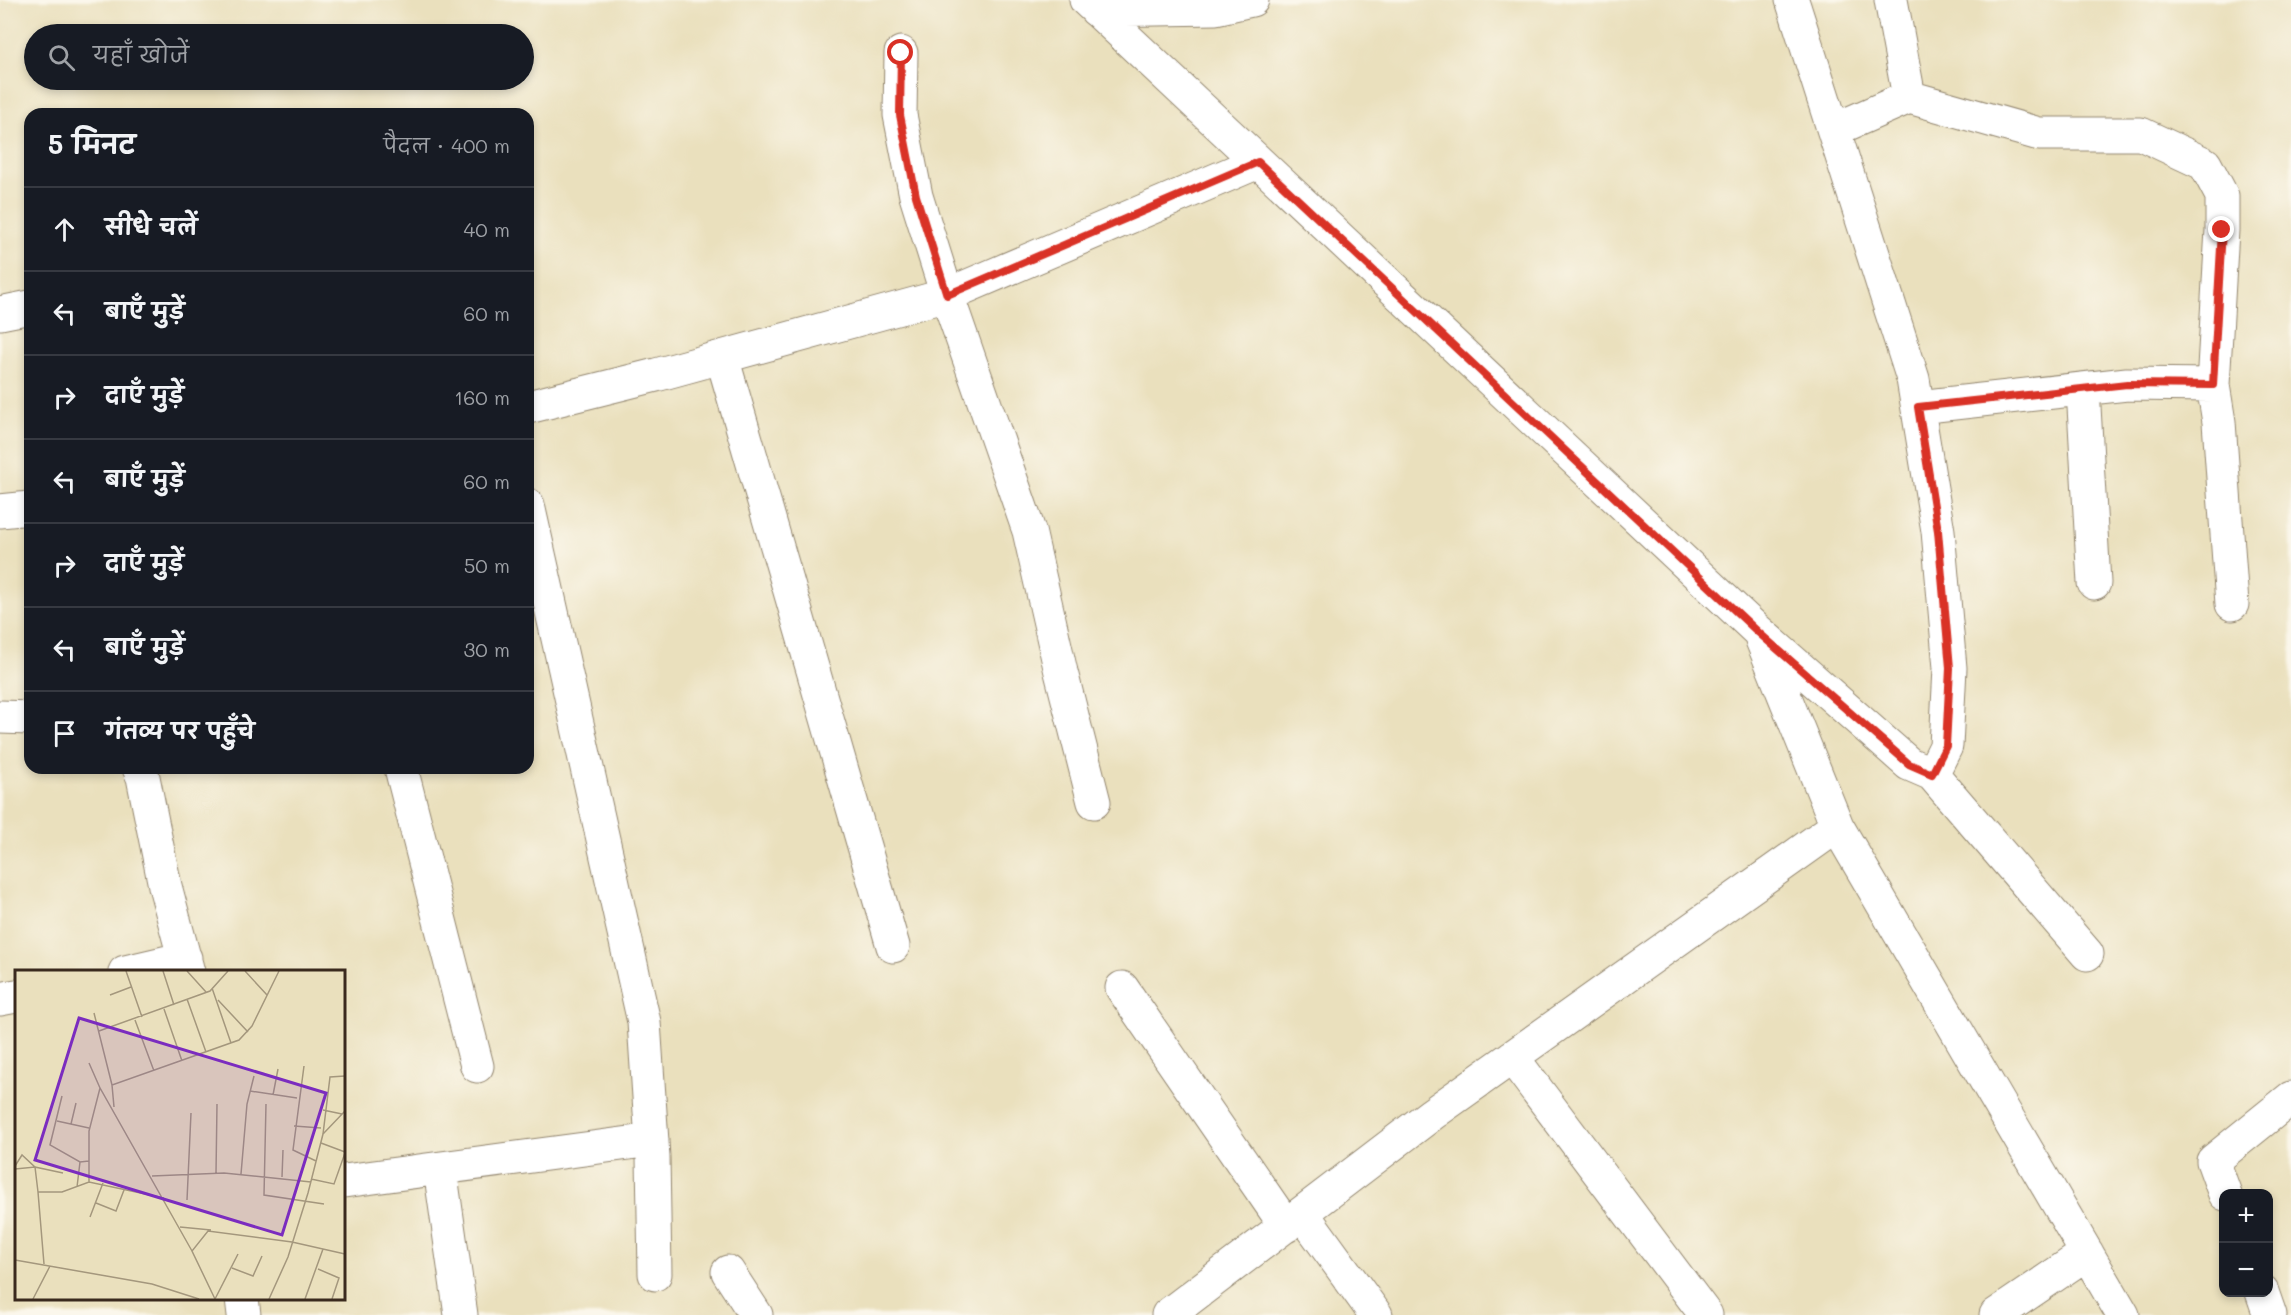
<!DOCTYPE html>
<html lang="hi">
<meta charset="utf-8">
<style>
:root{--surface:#171b24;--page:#20242c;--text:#f1f3f6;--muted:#9ea1a6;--line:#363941}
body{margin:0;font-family:Mali,"Playpen Sans Deva",sans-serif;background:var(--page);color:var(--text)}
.controls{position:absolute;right:18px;bottom:18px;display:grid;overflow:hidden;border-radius:12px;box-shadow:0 3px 9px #0003}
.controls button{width:54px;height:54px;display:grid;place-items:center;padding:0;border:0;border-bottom:2px solid var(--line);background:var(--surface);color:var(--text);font:30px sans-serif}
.stop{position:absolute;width:18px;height:18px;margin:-14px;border:4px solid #d93025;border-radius:50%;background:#fff}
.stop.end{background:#d93025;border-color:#fff;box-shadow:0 2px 6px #0008}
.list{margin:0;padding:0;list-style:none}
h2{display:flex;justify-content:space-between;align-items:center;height:78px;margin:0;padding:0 24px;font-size:26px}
h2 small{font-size:20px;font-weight:400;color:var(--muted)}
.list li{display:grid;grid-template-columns:39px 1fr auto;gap:18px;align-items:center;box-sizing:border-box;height:84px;padding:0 24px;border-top:2px solid var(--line)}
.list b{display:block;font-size:22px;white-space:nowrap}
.list em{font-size:20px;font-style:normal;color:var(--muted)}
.icon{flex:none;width:33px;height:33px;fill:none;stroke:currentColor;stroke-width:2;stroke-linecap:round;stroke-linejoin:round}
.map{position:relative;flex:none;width:2291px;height:1315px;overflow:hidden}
.search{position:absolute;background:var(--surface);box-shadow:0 3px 9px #0003;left:24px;top:24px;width:510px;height:66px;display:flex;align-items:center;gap:15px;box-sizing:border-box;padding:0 21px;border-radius:33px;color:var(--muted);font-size:22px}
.panel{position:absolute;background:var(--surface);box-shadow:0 3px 9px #0003;left:24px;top:108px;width:510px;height:666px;border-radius:18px}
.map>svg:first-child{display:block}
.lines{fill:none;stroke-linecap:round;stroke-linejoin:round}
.minor-casing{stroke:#92856e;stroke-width:35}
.minor{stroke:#fff;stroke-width:33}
.route{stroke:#d93025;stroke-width:8}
.inset-road{fill:none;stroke:#a4977d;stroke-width:1.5}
.view{fill:#7b2cbf;fill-opacity:0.15;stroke:#7b2cbf;stroke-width:3}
.inset-edge{fill:none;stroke:#3b2a1e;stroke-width:3}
</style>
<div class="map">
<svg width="2291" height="1315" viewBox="0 0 2291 1315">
<rect width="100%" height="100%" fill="#fbf7ec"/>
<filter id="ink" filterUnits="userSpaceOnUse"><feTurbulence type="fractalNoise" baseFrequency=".0167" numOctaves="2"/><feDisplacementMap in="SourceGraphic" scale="12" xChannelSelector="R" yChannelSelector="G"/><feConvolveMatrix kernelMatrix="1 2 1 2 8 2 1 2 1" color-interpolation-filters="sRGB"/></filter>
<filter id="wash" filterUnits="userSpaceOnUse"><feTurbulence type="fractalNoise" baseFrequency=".008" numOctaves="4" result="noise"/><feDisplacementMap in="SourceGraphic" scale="24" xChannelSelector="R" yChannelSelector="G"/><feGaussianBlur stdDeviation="1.35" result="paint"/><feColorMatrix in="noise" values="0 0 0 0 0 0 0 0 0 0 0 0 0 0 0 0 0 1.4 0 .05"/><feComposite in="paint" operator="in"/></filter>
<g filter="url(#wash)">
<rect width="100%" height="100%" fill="#eae0bd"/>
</g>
<g filter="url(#ink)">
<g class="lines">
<defs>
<path id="minor" d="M1086 0 1759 632 1909 764 1932 774 1946 746 1950 668 1938 531 1913 379 1792 0
M1891 0 1909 97
M1096 10 1216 8 1252 0
M901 53 900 115 916 196 947 295 1029 531 1061 672 1094 802
M1834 130 1909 97 2039 134H2141L2205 164 2222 196V230L2213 385 2219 422 2232 604
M0 313 30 307
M722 357 893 946
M2083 389 2094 583
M528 407 656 375 947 295 1258 162
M1918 407 2127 384 2213 385
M528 505 644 1022 653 1157 655 1274
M0 511 30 508
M0 717 30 718
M139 768 143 777 165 886 188 972
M401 768 477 1066
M1932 774 2087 954
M1837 826 2123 1315
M125 972 185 958
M1122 988 1286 1226
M0 999 16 996
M1512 1057 1706 1315
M440 1169 461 1315
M344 1181 652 1140
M2225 1194 2213 1161 2291 1098
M1302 1213 1376 1315
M728 1272 756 1315
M2262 1292 2270 1315
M242 1298 244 1315
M1168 1315 1432 1114 1837 826 1762 640
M1996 1315 2087 1253"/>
</defs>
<!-- minor casing -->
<use href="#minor" class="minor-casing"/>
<!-- minor -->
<use href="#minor" class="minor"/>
</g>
</g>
<g class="lines" filter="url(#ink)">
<!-- route -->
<path class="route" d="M901 53 900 115 916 196 947 295 1258 162 1759 633 1909 764 1932 774 1946 746 1950 668 1938 531 1918 407 2127 384 2213 385 2222 230"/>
</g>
<!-- overview -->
<g transform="translate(15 970)">
<rect width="330" height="330" fill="#eae0bd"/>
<path class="inset-road" d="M111 1 127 47M148 1 159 35M172 1 191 22M230 1 252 25M197 18 216 73M95 25 116 17M172 29 191 82M203 30 233 62M149 39 167 91M79 43 97 115M120 50 139 101M84 61 195 21 213 1M74 93 85 118M289 96 278 180 301 191M235 121 282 128M258 125 263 99M47 126 35 175 65 192 74 191M251 134 249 225 309 234M99 137 97 115 224 70 237 56 264 1M308 140 327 144M42 151 74 158M56 154 61 133M279 156 306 158M308 164 330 141M306 173 330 182M0 196 7 185 20 197 48 203M0 199 20 197 23 222M201 203 202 134M226 204 232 134 239 106M137 206 209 203 296 212M267 207 268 180M296 209 319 214 330 183M74 212V161L85 118 177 281M62 217 65 192M172 230 176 143M81 233 101 241 109 220M75 247 88 213M165 257 196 260M0 290 137 314 184 329M29 294 23 222H47L74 212 149 228M217 298 238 306 247 286M303 299 324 308 317 329M18 329 35 296M200 329 177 281 193 261 277 272 330 284M200 329 223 284M254 329 273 287 293 223 308 164 315 107 330 106M290 329 308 279"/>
<path class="view" d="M64 48 311 123 267 265 20 190Z"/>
<rect width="330" height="330" class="inset-edge"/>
</g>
</svg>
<div class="controls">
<button>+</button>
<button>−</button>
</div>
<div class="stop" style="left:901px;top:53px"></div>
<div class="stop end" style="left:2222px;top:230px"></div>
<div class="search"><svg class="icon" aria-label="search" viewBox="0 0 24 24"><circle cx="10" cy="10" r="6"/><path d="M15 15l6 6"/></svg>यहाँ खोजें</div>
<section class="panel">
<h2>5 मिनट<small>पैदल · 400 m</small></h2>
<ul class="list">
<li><svg class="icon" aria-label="ahead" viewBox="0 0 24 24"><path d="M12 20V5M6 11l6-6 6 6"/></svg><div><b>सीधे चलें</b></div><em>40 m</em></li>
<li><svg class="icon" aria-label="left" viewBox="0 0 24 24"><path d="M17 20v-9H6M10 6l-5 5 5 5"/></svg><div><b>बाएँ मुड़ें</b></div><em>60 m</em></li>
<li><svg class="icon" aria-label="right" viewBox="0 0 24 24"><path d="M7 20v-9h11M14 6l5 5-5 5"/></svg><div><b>दाएँ मुड़ें</b></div><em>160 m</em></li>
<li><svg class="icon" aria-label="left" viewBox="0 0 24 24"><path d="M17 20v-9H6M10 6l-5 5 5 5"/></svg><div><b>बाएँ मुड़ें</b></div><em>60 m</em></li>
<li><svg class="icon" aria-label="right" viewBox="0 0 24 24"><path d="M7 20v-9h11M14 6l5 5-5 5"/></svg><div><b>दाएँ मुड़ें</b></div><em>50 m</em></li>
<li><svg class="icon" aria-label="left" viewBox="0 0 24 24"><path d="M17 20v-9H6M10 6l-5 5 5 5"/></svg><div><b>बाएँ मुड़ें</b></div><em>30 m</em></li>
<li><svg class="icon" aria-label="arrive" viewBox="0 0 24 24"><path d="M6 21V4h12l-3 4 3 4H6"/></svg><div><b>गंतव्य पर पहुँचे</b></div></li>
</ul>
</section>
</div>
